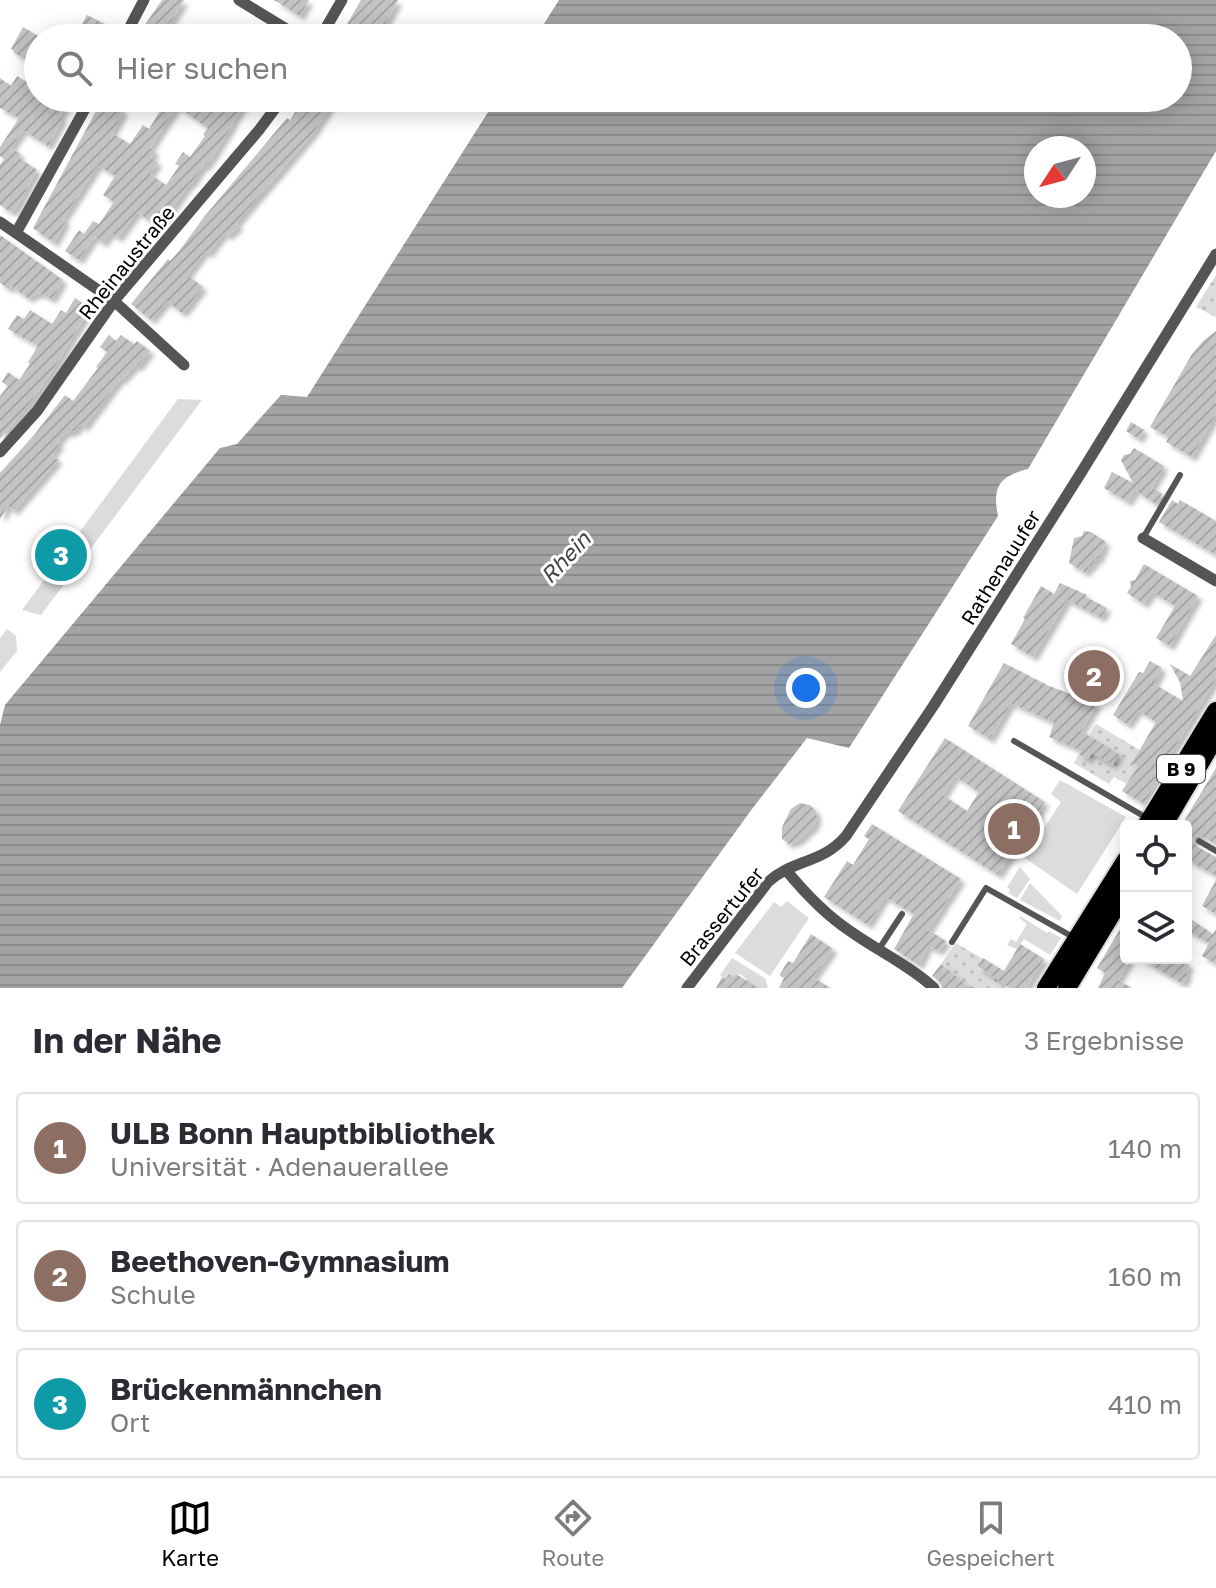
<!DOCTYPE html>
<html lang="de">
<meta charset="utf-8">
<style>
:root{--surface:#fff;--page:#f2f2f3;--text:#2b2b33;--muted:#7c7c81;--line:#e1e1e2;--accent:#000}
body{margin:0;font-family:"Golos Text",sans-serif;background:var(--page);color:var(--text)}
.controls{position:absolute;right:24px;bottom:24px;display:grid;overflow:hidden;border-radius:8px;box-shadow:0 4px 20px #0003}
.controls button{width:72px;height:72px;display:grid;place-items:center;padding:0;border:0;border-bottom:2px solid var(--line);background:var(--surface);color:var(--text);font:40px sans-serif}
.compass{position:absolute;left:1024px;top:136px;width:72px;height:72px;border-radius:50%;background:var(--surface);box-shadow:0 4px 20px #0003;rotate:234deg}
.you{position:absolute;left:806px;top:688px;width:28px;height:28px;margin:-20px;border:6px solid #fff;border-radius:50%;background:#1a73e8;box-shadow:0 0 0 12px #1a73e833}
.badge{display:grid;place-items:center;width:52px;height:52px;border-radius:50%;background:var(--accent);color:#fff;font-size:26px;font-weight:700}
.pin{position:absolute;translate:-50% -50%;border:4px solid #fff;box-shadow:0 2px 8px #0006}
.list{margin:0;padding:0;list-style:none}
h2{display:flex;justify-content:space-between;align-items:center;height:104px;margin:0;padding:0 32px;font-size:34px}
h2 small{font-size:26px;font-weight:400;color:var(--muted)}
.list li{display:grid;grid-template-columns:52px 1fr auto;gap:24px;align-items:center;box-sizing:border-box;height:112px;margin:0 16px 16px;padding:0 16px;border:2px solid var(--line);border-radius:8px}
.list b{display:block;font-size:30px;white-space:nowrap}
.list p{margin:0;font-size:26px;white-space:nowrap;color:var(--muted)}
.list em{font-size:26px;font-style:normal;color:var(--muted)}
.icon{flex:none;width:44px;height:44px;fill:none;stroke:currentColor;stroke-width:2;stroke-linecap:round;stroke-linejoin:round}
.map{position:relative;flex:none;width:1216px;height:988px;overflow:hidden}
.search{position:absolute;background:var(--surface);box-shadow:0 4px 20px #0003;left:24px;right:24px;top:24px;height:88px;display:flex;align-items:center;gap:20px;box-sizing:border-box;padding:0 28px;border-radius:44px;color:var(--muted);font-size:30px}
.sheet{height:488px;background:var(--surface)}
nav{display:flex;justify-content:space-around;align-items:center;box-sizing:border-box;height:112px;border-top:2px solid var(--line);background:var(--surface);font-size:22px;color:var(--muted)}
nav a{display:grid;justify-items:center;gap:4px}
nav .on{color:var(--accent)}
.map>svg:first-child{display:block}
.green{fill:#dcdcdc}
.garden{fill:url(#garden-dots)}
.water{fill:url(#water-rules);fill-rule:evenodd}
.building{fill:url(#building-hatch);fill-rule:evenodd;filter:url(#shadow)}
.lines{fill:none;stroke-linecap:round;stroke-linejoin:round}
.primary-casing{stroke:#dbdbdb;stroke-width:22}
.service{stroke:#555;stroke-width:6}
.minor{stroke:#555;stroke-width:11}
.primary{stroke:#000;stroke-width:18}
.labels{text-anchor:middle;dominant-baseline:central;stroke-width:6;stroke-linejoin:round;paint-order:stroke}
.shield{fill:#fff;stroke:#4c4c4c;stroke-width:2}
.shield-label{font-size:18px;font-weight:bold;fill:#000}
.street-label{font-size:20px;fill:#000;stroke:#fff}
.water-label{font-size:22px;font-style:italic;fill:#444;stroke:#fff}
</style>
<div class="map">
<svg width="1216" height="988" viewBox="0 0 1216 988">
<defs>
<pattern id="garden-dots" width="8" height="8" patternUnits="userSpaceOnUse" patternTransform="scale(2)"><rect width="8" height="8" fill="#dcdcdc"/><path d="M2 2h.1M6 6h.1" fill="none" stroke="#bbb" stroke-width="1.8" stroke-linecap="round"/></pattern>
<pattern id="water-rules" width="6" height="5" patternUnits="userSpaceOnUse" patternTransform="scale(2)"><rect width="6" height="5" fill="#a3a3a3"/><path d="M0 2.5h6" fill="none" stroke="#8b8b8b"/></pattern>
<pattern id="building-hatch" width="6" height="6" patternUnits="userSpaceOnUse" patternTransform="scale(2)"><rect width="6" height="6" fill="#c4c4c4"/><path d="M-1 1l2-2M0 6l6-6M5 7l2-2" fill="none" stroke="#a7a7a7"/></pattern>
<filter id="shadow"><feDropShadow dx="4.5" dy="4.5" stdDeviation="2" flood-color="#0004"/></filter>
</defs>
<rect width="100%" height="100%" fill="#fff"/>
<!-- green -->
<path class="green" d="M178 399 202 400 41 615 22 610Z
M7 629 16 636 17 651 0 672V638Z
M1060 780 1126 817 1077 894 1025 858 1061 802 1051 794Z
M1020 867 1030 879 1017 898 1008 893 1010 890 1007 887Z
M1030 883 1062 916 1060 921 1020 900Z
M787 901 809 918 770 976 735 953 774 902 781 907Z
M1020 916 1047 933 1049 931 1061 938 1050 955 1024 939 1017 949 1007 945 1011 939 1016 942 1027 924 1019 918Z
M732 958 765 978 768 988H752L746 981 747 979 740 974 734 977 729 974 726 979 720 975Z"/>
<!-- garden -->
<path class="garden" d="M1216 275V317L1196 307Z
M1096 724 1140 750 1134 764 1138 766 1127 784 1114 777 1109 784 1074 763 1079 754 1088 759 1098 742 1089 736Z
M956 943 983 959 978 968 1000 981 1008 982 1004 988H970L941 964Z"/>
<!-- water -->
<path class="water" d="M559 0H1216V151L1028 469C999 476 992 487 998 516L849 748 807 738 752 809 622 988H0V725L5 705 220 448 237 444 281 395 307 397 497 98H1178V38H535ZM1036 148H1084V196H1036Z"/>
<!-- building -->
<path class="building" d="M162 0H184L170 24 168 23 159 38H154L142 29Z
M274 0H309L300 16Z
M361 0H398L378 38H339Z
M87 15 109 26 102 38H74Z
M23 27 38 36V65L34 62 33 64 13 52 14 51 11 49Z
M17 76 38 89V98H54L66 105 60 117 63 118 48 146 23 130 11 148 21 154 18 157 37 170 15 210 11 212 0 205V165L4 159 0 156V147L19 118 0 108V78L11 86Z
M103 98H125L119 109 124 111 112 133 130 144 143 125 149 129 167 99 165 98H195L216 112 225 98H246L243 104 244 105 232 123 233 124 211 159 205 167 203 166 191 184 190 183 159 227 137 212 118 238 111 233 103 243 94 237 79 260 65 251 79 230 84 234 93 221 99 224 114 202 103 195 115 176 98 165 63 219 66 221 54 243 33 228ZM177 106 208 128 203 135 205 136 190 157 183 152 175 164 179 166 166 185 150 174 158 162 151 158 155 151 150 148Z
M304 98H335L314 132 236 223 239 226 228 236 224 233 208 254 205 251 187 275 203 287 187 308 182 313 167 301 151 320 131 304 168 259 170 261 180 250 204 217 287 118 290 120Z
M0 235 63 280 52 299 39 293 28 298 11 286 9 289 0 283Z
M75 298 90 308 49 376 30 403 0 439V396L8 386 2 382 8 372 19 380 30 364 28 362 38 346 8 329 17 315 24 319 30 310 52 324 61 310 66 313Z
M1216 331V414L1192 457 1166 442 1169 437 1150 427 1192 354 1204 340Z
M109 335 116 341 121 335 134 344 137 341 150 351 138 367 135 365 122 380 120 379 84 427 80 424 75 431 65 433 58 441 59 446 52 454 58 460 14 511 8 506 0 519V473L34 435 65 395 73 401 98 368 96 367 107 352 100 347Z
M1131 422 1144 430 1139 439 1126 431Z
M1134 448 1164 466 1152 487 1162 494 1156 504 1139 493 1136 489 1128 502 1104 488 1112 472 1133 483 1121 460 1124 455 1130 454Z
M1172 500 1178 504 1180 500 1216 521V555L1159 522Z
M1084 531 1091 532 1106 542 1098 560 1096 559 1091 567 1089 566 1086 573 1069 563 1074 538 1082 536Z
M1144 564 1198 596 1170 646 1156 638 1175 606 1152 592 1144 604 1127 593 1131 586 1130 581 1135 580Z
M1060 583 1087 595 1086 597 1107 608 1101 618 1067 600 1033 657 1011 644 1025 619 1023 618 1041 586 1054 594Z
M1216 635V679L1164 765 1167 767 1144 804 1122 791 1138 766 1132 763 1156 722 1138 710 1128 725 1113 715 1139 672 1143 673 1150 661 1162 668 1154 684 1183 701 1180 682 1170 664 1190 676Z
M1004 663 1049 686 1097 704 1081 731 1119 754 1112 765 1092 753 1088 759 1079 754 1081 751 1049 737 1054 723 1011 703 990 739 968 726Z
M945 738 1045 802 998 875 898 811ZM955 776 979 792 967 811 943 795Z
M1216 768V844L1200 835 1195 836 1193 840 1196 846 1216 857V876L1186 859V826H1181Z
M800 803 810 805 816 811 817 819 814 826 798 841 789 844 782 839V827L791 809Z
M872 824 961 879 928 930 946 941V942L939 951 928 946 919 965 894 949 914 914 885 897 868 925 824 897 847 861 853 865 869 839 864 836Z
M1216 880V914L1202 906Z
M1186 916 1213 934 1216 929V964L1202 956 1209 943 1186 930Z
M1126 919V958H1131L1118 980 1132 988H1098L1105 973 1097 968Z
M811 934 833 949 813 977 830 988H779L784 978 780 976V974L788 961 793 963Z
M1020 944 1044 959 1026 988H1010L978 967 983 958 1004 971Z
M1139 958H1176L1190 965 1186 973 1188 974 1183 984Z
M941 964 970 988H942L940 982 932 976Z
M729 974 734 977 736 974 758 988H716L722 977 726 979Z"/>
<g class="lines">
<defs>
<path id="primary" d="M1146 826 1216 711
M1163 826 1216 736
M1046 988 1126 860
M1067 988 1126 890"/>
</defs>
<!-- primary casing -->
<use href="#primary" class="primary-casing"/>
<!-- service -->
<path class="service" d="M1143 538 1180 475
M1014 741 1147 818
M1199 841 1216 851
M952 942 986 888 1073 937
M879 949 902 914"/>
<!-- minor -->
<path class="minor" d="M239 0 301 38
M124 38 144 0
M320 38 342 0
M0 222 114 301 184 365
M16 233 91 98
M0 452 37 411 114 301 259 130 283 98
M1143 538 1216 581
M786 870C804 892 826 915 850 931 878 951 909 965 934 988
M687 988 768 882C793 859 822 864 846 836L934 705 1079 476 1216 254"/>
<!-- primary -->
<use href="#primary" class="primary"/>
</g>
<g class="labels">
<!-- shield labels -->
<rect class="shield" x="1157" y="755" width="48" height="28" rx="6"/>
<g class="shield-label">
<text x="1181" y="769">B 9</text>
</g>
<!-- street labels -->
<g class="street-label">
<text transform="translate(126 262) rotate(-51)">Rheinaustraße</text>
<text transform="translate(1000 567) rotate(-58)">Rathenauufer</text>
<text transform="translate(721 916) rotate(-51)">Brassertufer</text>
</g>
<!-- water labels -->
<g class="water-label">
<text transform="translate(565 557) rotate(-47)">Rhein</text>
</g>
</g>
</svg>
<div class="controls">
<button><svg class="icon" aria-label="locate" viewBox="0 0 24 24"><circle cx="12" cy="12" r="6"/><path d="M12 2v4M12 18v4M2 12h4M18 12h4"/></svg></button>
<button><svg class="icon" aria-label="layers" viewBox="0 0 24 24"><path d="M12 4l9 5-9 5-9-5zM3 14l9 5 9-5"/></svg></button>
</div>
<svg class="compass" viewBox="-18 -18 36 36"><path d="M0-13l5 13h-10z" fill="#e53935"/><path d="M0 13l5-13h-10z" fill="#7c7c81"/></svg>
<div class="you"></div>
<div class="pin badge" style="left:1014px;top:829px;background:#8d6e63">1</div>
<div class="pin badge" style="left:1094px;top:676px;background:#8d6e63">2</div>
<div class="pin badge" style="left:61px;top:555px;background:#0f9aa8">3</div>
<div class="search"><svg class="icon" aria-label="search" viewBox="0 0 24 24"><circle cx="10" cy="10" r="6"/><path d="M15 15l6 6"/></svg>Hier suchen</div>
</div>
<section class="sheet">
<h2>In der Nähe<small>3 Ergebnisse</small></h2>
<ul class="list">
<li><span class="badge" style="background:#8d6e63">1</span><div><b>ULB Bonn Hauptbibliothek</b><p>Universität · Adenauerallee</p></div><em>140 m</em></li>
<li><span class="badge" style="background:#8d6e63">2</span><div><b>Beethoven-Gymnasium</b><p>Schule</p></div><em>160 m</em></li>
<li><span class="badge" style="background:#0f9aa8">3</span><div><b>Brückenmännchen</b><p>Ort</p></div><em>410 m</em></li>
</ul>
</section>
<nav>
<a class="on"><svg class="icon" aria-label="map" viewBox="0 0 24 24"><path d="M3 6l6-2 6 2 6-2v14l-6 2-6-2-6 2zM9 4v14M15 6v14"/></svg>Karte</a>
<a><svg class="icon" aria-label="directions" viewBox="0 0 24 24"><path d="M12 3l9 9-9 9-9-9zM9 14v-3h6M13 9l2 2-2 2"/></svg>Route</a>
<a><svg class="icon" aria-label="saved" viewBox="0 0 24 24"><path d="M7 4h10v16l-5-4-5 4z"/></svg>Gespeichert</a>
</nav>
